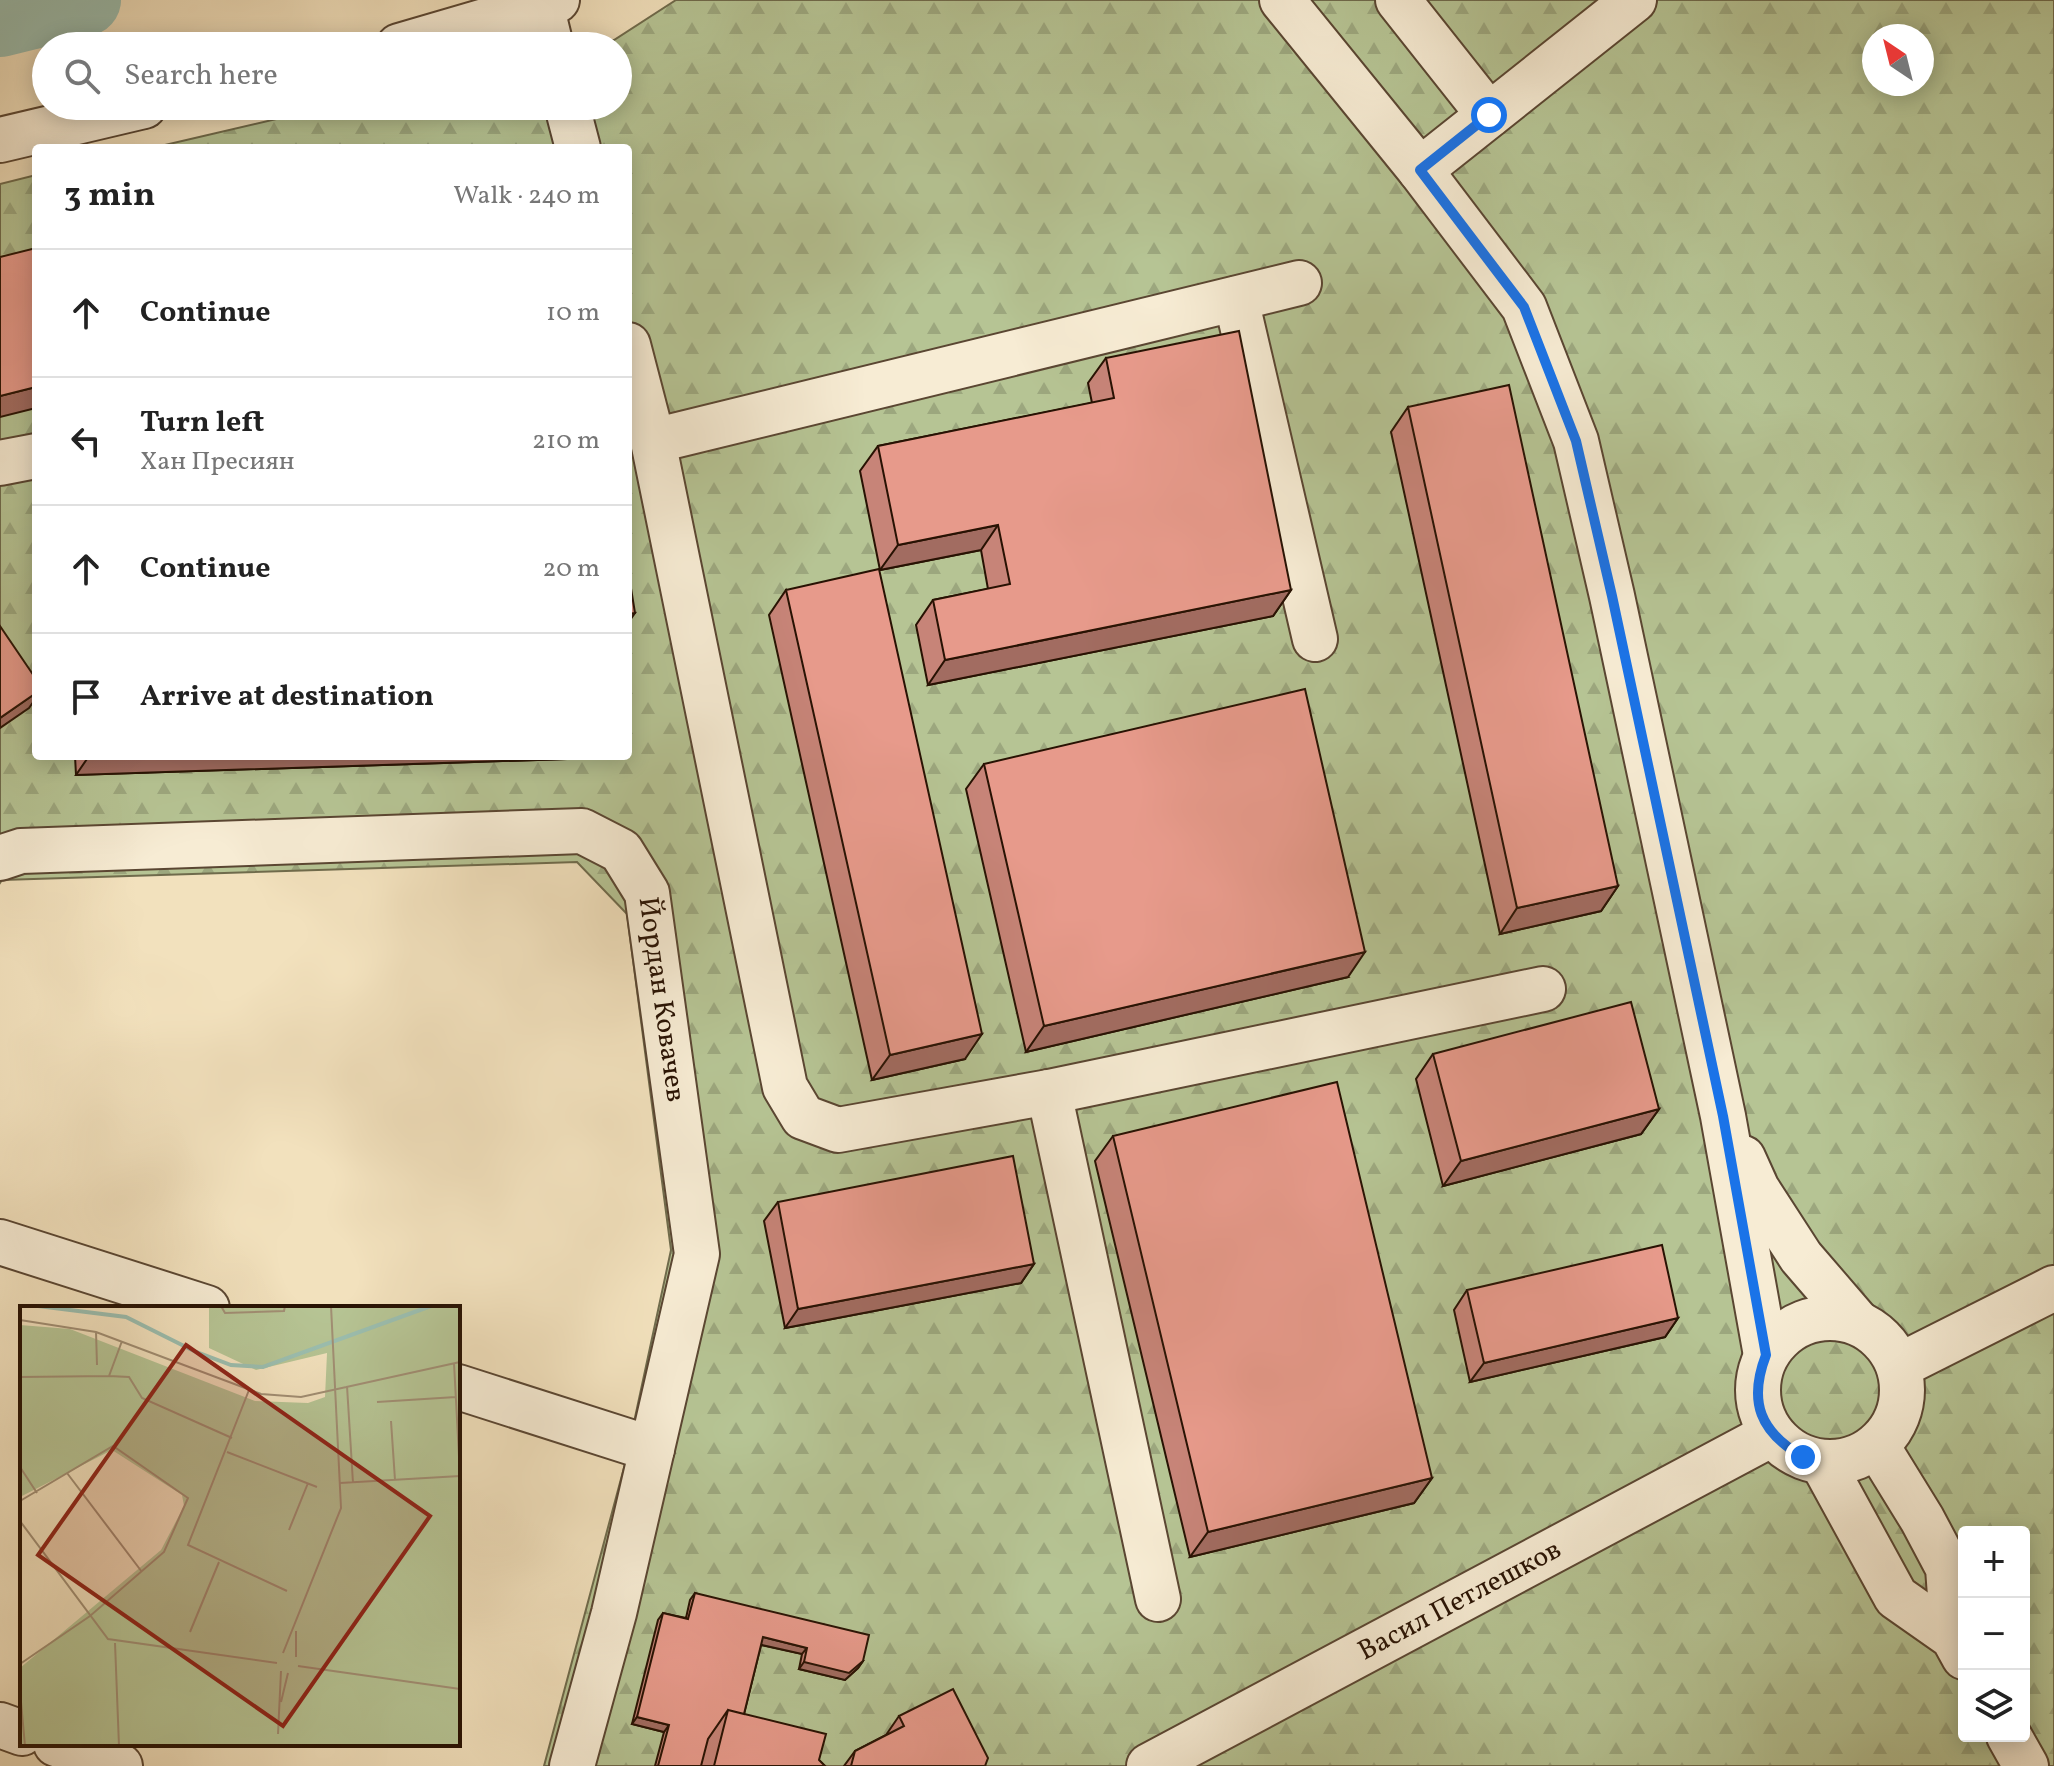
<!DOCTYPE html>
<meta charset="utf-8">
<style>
:root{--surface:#fff;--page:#f2f2f2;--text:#222;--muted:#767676;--line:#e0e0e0}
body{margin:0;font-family:Vollkorn,serif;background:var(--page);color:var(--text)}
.controls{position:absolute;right:24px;bottom:24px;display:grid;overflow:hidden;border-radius:8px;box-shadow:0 4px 20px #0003}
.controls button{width:72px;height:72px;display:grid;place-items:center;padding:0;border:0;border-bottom:2px solid var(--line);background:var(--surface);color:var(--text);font:40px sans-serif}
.compass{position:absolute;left:1862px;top:24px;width:72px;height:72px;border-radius:50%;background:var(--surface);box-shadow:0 4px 20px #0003;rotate:325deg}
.stop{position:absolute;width:24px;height:24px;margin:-18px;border:6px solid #1a73e8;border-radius:50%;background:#fff}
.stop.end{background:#1a73e8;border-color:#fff;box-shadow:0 2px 8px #0008}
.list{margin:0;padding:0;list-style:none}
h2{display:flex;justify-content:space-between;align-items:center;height:104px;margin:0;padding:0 32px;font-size:34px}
h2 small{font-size:26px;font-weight:400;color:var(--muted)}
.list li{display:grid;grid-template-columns:52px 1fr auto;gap:24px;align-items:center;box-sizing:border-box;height:128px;padding:0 32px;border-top:2px solid var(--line)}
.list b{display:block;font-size:30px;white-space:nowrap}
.list p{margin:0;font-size:26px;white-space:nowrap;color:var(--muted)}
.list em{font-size:26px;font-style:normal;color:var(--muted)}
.icon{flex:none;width:44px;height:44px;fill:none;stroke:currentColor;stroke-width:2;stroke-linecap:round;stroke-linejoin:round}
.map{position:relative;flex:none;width:2054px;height:1766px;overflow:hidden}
.search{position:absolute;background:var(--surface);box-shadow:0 4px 20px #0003;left:32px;top:32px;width:600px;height:88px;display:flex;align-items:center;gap:20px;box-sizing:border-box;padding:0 28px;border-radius:44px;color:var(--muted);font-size:30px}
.panel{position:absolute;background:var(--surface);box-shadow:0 4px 20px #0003;left:32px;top:144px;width:600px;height:616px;border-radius:8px}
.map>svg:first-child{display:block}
.forest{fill:url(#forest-firs);stroke:#6f6b4c;stroke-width:2;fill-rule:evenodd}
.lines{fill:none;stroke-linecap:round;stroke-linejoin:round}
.river{stroke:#9bbeaf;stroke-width:72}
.minor-casing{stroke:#5a4632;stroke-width:48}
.minor{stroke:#f7ecd4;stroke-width:44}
.wall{fill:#c78478;stroke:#281203;stroke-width:2}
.shaded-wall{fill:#a26c61;stroke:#281203;stroke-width:2}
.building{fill:#e79a8b;stroke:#281203;stroke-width:2}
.route{stroke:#1a73e8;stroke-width:10}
.labels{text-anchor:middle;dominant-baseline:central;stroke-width:7;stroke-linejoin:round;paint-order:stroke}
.street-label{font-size:28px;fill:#281203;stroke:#f7ecd4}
.inset-river{fill:none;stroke:#9bbeaf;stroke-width:4}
.inset-road{fill:none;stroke:#a18e73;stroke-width:2}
.view{fill:#8f2418;fill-opacity:0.15;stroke:#8f2418;stroke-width:4}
.inset-edge{fill:none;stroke:#281203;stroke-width:4}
</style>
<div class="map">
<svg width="2054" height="1766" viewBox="0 0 2054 1766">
<defs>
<pattern id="forest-firs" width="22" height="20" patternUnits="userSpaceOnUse" patternTransform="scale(2)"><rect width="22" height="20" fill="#b6c494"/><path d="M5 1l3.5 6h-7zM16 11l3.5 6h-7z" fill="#9ca77e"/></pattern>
</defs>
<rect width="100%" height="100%" fill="#f2e1bd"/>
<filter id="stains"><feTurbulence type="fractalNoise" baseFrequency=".0025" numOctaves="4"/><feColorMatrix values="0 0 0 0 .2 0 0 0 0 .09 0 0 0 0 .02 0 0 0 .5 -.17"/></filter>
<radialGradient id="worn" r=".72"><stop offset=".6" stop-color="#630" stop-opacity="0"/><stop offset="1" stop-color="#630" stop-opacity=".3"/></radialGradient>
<!-- forest -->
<path class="forest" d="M676 0H2054V1766H544L625 1464 671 1250 627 914 577 862 2 880 0 883V184L36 175V756H628V148H152L332 106H618V46H588L614 40ZM1874 36H1922V84H1874ZM1964 1532H2024V1736H1964Z"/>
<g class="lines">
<!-- river -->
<path class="river" d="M0 21 85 0"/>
<defs>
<g id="minor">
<path d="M1282 0 1420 170 1524 307 1576 441 1612 596 1723 1116 1766 1355"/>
<path d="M1398 0 1489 115"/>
<path d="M541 5 551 46"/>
<path d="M399 46 557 0"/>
<path d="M567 106 578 148"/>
<path d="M0 140 144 106"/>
<path d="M1420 170 1634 0"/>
<path d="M1236 299 1315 639"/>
<path d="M628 345 653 441 785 1087 803 1117 838 1130 1049 1092 1543 989"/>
<path d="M653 441 1299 283"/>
<path d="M0 463 36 456"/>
<path id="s1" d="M0 858 21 851 582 831 621 851 647 893 697 1254 614 1613 572 1766"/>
<path d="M1049 1092 1158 1599"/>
<path d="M1743 1158 1757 1189 1801 1257 1857 1322"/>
<path d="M0 1242 207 1308"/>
<circle cx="1830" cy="1390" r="72"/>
<path d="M1899 1366 2054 1288"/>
<path d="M458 1387 652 1449"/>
<path d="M1877 1446 1922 1519 1948 1568 1953 1637"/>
<path d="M1822 1462 1896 1597 1953 1637 1964 1657"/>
<path d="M0 1725 22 1733"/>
<path d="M2009 1736 2026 1766"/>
<path d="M56 1744 120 1766"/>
<path id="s2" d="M1149 1766 1772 1434"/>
</g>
</defs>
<!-- minor casing -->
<use href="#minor" class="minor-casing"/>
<!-- minor -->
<use href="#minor" class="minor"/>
</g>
<!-- wall -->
<path class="wall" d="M1106 358 1291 590 1273 616 928 685 916 625 933 600 988 589 981 550 880 570 860 471 878 446 1092 403 1088 383Z
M1408 407 1618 886 1601 911 1500 934 1391 432Z
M786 590 965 1059 872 1080 769 615Z
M75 756H597L596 758 76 775Z
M984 764 1348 977 1026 1052 966 789Z
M1433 1054 1659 1109 1641 1134 1443 1186 1416 1079Z
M1113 1136 1432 1478 1414 1503 1190 1557 1095 1161Z
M778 1202 1034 1264 1021 1283 785 1328 764 1221Z
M1467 1290 1678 1318 1665 1337 1470 1382 1454 1310Z
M695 1593 863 1661 858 1668 845 1680 799 1669 802 1654 761 1645 744 1714 819 1760 825 1766H655L664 1732 632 1724 658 1620 663 1613 686 1618 690 1600Z
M899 1716 985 1766H844L855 1751 886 1735Z"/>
<!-- shaded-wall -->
<path class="shaded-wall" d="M36 387V408L0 417V396Z
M998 525 981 550 880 570 898 545Z
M1291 590 1273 616 928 685 945 660Z
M635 613 628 623V614Z
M36 693V698L29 708 0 728V718Z
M89 756H597L596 758 76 775Z
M1618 886 1601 911 1500 934 1517 908Z
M1365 952 1348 977 1026 1052 1044 1026Z
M982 1034 965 1059 872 1080 890 1055Z
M1659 1109 1641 1134 1443 1186 1461 1161Z
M1034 1264 1021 1283 785 1328 798 1309Z
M1678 1318 1665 1337 1470 1382 1484 1363Z
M1432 1478 1414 1503 1190 1557 1208 1532Z
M763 1637 807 1648 802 1654 758 1644Z
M863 1661 858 1668 845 1680 799 1669 804 1662Z
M637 1717 669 1725 664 1732 632 1724Z"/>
<!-- building -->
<path class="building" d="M36 248V387L0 396V257Z
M1239 331 1291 590 945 660 933 600 1010 584 998 525 898 545 878 446 1114 398 1106 358Z
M1509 385 1618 886 1517 908 1408 407Z
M879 569 982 1034 890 1055 786 590Z
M628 570 635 613 628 614Z
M0 626 36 679V693L0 718Z
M1305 689 1365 952 1044 1026 984 764Z
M1631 1002 1659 1109 1461 1161 1433 1054Z
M1337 1082 1432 1478 1208 1532 1113 1136Z
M1013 1156 1034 1264 798 1309 778 1202Z
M1662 1245 1678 1318 1484 1363 1467 1290Z
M695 1593 869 1635 863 1661 849 1673 804 1662 807 1648 763 1637 744 1714 728 1710 708 1739 701 1766H658L669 1725 637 1717 663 1613 688 1619Z
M953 1689 988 1758 985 1766H851L855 1751 904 1726 899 1716Z
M728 1710 826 1734 819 1760 825 1766H714Z"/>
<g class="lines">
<!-- route -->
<path class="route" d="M1489 115 1420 170 1524 307 1576 441 1612 596 1723 1116 1766 1355C1748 1402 1760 1432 1803 1457"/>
</g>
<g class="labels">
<!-- street labels -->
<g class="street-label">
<text stroke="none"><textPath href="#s1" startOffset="784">Йордан Ковачев</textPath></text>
<text stroke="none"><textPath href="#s2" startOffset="352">Васил Петлешков</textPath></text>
</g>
</g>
<!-- overview -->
<g transform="translate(20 1306)">
<rect width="440" height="440" fill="#f2e1bd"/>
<path d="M189 0H440V440H0V362L141 244 164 200 162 189 92 144 0 191V19L50 23 235 95 288 97 305 91 307 47 236 64 189 42Z" fill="#b6c494"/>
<path class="inset-river" d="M18 0 106 11 174 45 211 59 243 61 411 0"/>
<path class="inset-road" d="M201 0 205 7 264 5 265 0M0 14 76 26 241 88 281 91 440 56M76 26 77 59M434 57 440 169M89 70 109 71 122 92 212 132M0 71 89 70 102 35M327 80 333 177M229 84 168 239 267 285M357 96 436 91M371 115 375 174M207 146 297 181M0 161 17 187M47 167 122 266M320 177 440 170M0 195 93 140 168 192 144 246 70 310 0 358M0 215 88 333 257 357M269 224 288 177M276 325V351M170 326 199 256M95 337 99 440M263 347 321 202 311 0M278 360 440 383M0 385 5 440M261 396 268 367M258 428 261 365"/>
<path class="view" d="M166 39 410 210 263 420 18 249Z"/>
<rect width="440" height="440" class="inset-edge"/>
</g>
<rect width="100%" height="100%" filter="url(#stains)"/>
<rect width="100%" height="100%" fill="url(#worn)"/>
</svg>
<div class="controls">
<button>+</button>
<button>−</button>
<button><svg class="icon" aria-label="layers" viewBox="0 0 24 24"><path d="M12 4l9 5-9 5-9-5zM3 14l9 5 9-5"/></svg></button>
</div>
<svg class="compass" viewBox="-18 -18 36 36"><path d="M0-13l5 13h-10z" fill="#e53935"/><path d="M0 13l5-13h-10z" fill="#767676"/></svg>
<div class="stop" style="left:1489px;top:115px"></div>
<div class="stop end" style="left:1803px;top:1457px"></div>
<div class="search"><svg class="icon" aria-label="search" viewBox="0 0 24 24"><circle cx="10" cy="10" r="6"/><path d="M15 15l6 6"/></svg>Search here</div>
<section class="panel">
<h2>3 min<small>Walk · 240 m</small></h2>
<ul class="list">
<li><svg class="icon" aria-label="ahead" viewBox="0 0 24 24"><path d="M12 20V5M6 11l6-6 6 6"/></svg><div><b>Continue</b></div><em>10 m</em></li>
<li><svg class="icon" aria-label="left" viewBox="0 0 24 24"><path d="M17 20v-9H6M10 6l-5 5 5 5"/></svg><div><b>Turn left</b><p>Хан Пресиян</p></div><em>210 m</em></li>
<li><svg class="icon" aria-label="ahead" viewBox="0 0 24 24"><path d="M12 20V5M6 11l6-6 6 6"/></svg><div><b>Continue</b></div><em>20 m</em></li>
<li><svg class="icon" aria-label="arrive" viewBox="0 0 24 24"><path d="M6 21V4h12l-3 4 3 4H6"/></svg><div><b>Arrive at destination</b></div></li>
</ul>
</section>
</div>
